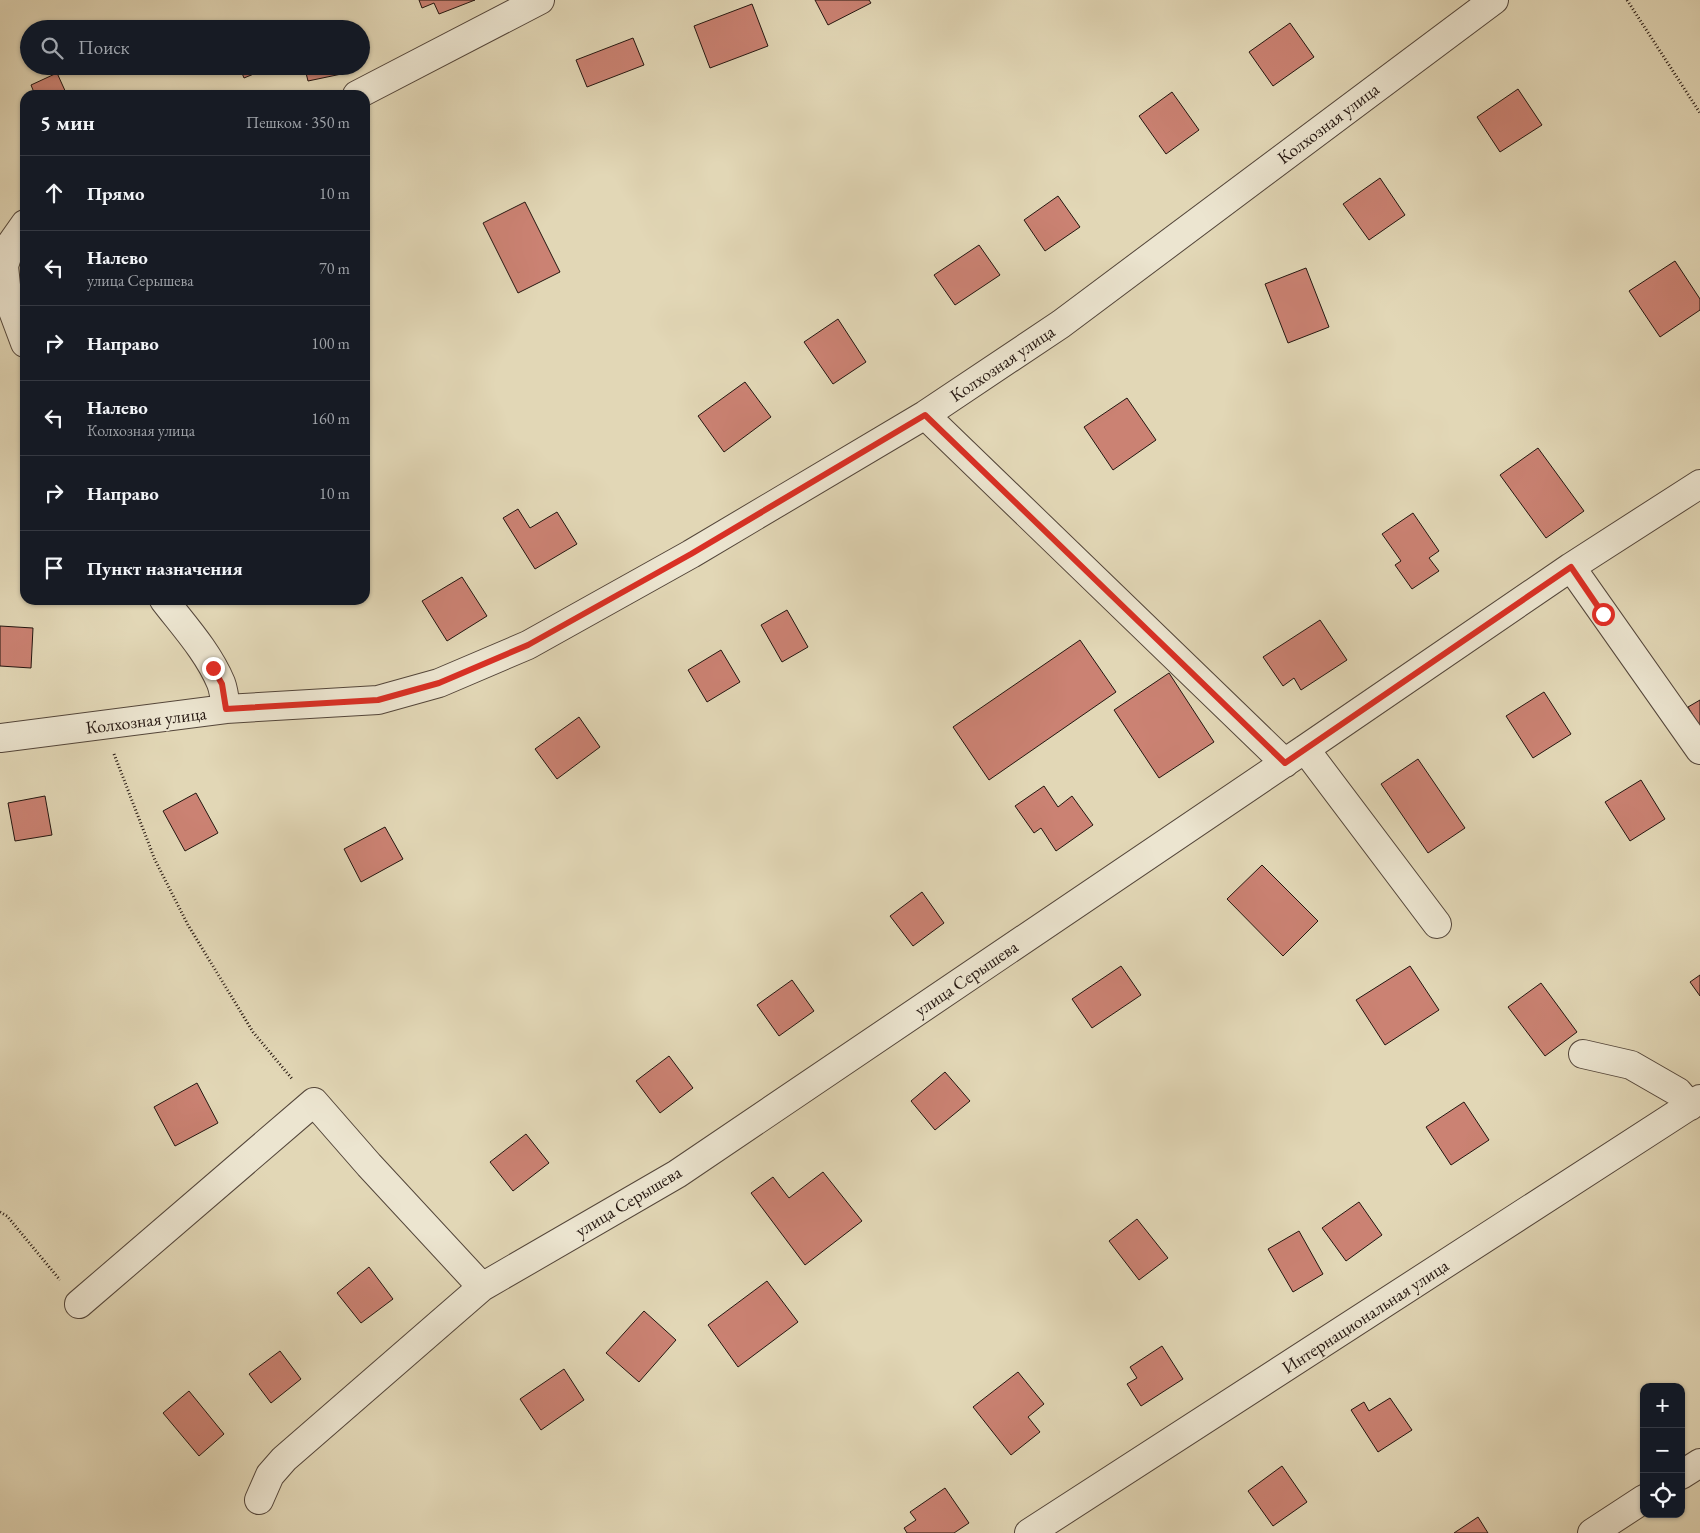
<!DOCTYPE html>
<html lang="ru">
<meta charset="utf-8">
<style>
:root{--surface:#171b24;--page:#20242c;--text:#f1f3f6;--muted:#9ea1a6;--line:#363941}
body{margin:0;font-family:"EB Garamond",serif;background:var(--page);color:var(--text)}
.controls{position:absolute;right:15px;bottom:15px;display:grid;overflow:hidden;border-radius:10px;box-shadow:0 1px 4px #0004}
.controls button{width:45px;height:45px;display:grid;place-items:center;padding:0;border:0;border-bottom:1px solid var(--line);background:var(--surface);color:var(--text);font:25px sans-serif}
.stop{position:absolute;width:15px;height:15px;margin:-11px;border:4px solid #d93025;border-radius:50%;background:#fff}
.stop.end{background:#d93025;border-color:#fff;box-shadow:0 1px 5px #0008}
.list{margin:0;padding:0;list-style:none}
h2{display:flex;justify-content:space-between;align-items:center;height:65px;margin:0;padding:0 20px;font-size:21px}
h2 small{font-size:16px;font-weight:400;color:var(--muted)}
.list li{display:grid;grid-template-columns:32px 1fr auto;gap:15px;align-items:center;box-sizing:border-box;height:75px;padding:0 20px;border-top:1px solid var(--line)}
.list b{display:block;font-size:19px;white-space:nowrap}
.list p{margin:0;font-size:16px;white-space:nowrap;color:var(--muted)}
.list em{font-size:16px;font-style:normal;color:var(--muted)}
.icon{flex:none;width:28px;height:28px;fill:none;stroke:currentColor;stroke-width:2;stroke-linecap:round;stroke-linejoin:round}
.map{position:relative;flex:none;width:1700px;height:1533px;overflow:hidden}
.search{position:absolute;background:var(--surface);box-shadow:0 1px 4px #0004;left:20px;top:20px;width:350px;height:55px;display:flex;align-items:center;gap:12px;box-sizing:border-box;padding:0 18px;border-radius:28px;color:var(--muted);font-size:19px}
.panel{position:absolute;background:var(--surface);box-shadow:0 1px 4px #0004;left:20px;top:90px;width:350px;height:515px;border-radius:15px}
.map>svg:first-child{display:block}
.building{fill:#cb8273;stroke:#241610}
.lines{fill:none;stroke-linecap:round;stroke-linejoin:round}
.minor-casing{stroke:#54463a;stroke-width:30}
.path{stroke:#241610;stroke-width:3;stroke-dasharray:1 2.5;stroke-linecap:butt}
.minor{stroke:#ece5d0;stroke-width:28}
.route{stroke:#d93025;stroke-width:6}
.labels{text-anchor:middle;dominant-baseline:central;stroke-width:4;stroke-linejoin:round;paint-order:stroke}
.street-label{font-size:18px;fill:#241610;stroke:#ece5d0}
</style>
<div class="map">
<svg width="1700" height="1533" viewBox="0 0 1700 1533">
<rect width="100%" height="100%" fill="#e2d7b6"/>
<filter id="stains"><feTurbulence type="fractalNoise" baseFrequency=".004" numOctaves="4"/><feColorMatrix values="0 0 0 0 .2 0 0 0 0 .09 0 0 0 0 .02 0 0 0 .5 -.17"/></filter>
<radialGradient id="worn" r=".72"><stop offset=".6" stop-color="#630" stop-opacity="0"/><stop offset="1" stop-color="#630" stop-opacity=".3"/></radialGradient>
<!-- building -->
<path class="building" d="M419 0H475L439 14 434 3 422 8Z
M815 0H869L871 3 828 25Z
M752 4 768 46 710 68 694 26Z
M261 21 264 29H243Z
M1290 23 1314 57 1273 86 1249 52Z
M633 38 644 65 587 87 576 60Z
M239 66H273L244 78Z
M288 66H349L351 72 308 81 305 69 290 72Z
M57 73 67 95H35L31 85Z
M1518 89 1542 125 1500 152 1477 117Z
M1172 92 1199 130 1166 154 1139 116Z
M1380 178 1405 215 1369 240 1343 204Z
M1058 196 1080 227 1045 251 1024 220Z
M525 202 560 272 518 293 483 223Z
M979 245 1000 275 955 305 934 275Z
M1675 261 1700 299V310L1660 337 1629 291Z
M1306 268 1329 327 1288 343 1265 284Z
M838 319 866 362 833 384 804 342Z
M745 382 771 417 724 452 698 416Z
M1127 398 1156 440 1113 470 1084 427Z
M1538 448 1584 511 1546 538 1500 475Z
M518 509 530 528 557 512 577 544 535 569 503 518Z
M1413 513 1439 551 1429 558 1439 571 1412 589 1395 565 1401 561 1382 534Z
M462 577 487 616 447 641 422 601Z
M787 610 808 647 782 662 761 625Z
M1320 620 1347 660 1301 690 1294 678 1283 686 1263 657Z
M0 626 33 628 31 668 0 666Z
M1080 640 1116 692 989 780 953 727Z
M721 650 740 682 707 702 688 670Z
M1169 673 1214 742 1159 778 1114 710Z
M1544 692 1571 734 1533 758 1506 716Z
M1700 700V727L1688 707Z
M579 717 600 747 557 779 535 749Z
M1418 759 1465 828 1428 853 1381 784Z
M1641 780 1665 819 1630 841 1605 802Z
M1044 786 1058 807 1072 796 1093 825 1056 851 1041 828 1034 833 1015 806Z
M196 793 218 833 185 851 163 811Z
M45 796 52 835 15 841 8 803Z
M385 827 403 859 361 882 344 849Z
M1262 865 1318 921 1283 956 1227 899Z
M922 892 944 923 913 946 890 916Z
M1121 966 1141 995 1092 1028 1072 999Z
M1410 966 1439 1010 1385 1045 1356 1000Z
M1700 975V996L1690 982Z
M792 980 814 1011 779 1036 757 1005Z
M1541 983 1577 1032 1545 1056 1508 1007Z
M669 1056 693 1088 660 1113 636 1081Z
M945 1072 970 1101 935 1130 911 1101Z
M197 1083 218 1123 175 1146 154 1107Z
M1464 1102 1489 1140 1451 1165 1426 1127Z
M526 1134 549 1163 513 1191 490 1162Z
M823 1172 862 1221 805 1265 751 1193 773 1177 789 1198Z
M1359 1202 1382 1235 1346 1261 1322 1228Z
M1137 1219 1168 1258 1139 1280 1109 1241Z
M1299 1231 1323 1274 1293 1292 1268 1249Z
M369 1267 393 1299 361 1323 337 1293Z
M767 1281 798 1322 738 1367 708 1325Z
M644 1311 676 1340 639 1382 606 1353Z
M1162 1346 1183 1379 1141 1406 1127 1384 1137 1378 1130 1367Z
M280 1351 301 1379 271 1403 249 1374Z
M564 1369 584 1400 541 1430 520 1399Z
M1018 1372 1044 1404 1028 1417 1040 1432 1011 1455 973 1407Z
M189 1391 224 1434 199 1456 163 1413Z
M1390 1398 1412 1430 1378 1452 1351 1410 1364 1402 1369 1411Z
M1282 1466 1307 1502 1273 1526 1248 1491Z
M945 1488 969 1523 954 1533H907L904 1528 916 1520 910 1512Z
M1478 1517 1488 1533H1454Z"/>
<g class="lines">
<defs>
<path id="minor" d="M357 95 540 0
M7 295 25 343
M0 299 7 295 4 266 11 244 25 224
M925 415 1285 763
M1571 567 1700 750
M164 600C184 626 208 652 221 683 224 691 225 701 226 709
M0 738 226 709 378 700 439 683 528 645 691 554 925 415 1061 324 1494 0
M1305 749 1437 924
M1583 1054 1631 1065 1678 1092 1690 1106
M79 1304 314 1102 369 1165 482 1287
M1681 1475 1700 1463
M259 1500 270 1475 284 1459 482 1287 677 1174 1305 749 1571 567 1700 484
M1029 1533 1700 1099
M1592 1533 1644 1499"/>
</defs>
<!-- minor casing -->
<use href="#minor" class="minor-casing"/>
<!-- path -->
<path class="path" d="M1627 0 1700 113
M114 754 155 860 188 925 253 1032 293 1080
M0 1212 7 1216 60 1280"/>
<!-- minor -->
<use href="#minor" class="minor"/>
</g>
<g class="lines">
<!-- route -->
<path class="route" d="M213 668 222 684 226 709 378 700 439 683 528 645 691 554 925 415 1285 763 1571 567 1603 614"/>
</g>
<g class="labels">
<!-- street labels -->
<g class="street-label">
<text transform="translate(1328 123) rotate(-37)">Колхозная улица</text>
<text transform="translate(1002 363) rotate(-34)">Колхозная улица</text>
<text transform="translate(146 720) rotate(-7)">Колхозная улица</text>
<text transform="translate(966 978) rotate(-34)">улица Серышева</text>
<text transform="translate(628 1201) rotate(-31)">улица Серышева</text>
<text transform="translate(1365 1316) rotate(-33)">Интернациональная улица</text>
</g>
</g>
<rect width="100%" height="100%" filter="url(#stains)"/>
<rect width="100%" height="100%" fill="url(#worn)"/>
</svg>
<div class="controls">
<button>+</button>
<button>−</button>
<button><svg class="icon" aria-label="locate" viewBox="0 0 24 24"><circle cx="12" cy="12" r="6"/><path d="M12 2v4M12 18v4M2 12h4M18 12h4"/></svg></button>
</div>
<div class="stop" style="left:1603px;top:614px"></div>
<div class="stop end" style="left:213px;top:668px"></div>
<div class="search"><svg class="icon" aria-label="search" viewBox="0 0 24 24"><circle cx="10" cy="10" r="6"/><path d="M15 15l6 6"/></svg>Поиск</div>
<section class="panel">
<h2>5 мин<small>Пешком · 350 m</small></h2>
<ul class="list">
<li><svg class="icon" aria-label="ahead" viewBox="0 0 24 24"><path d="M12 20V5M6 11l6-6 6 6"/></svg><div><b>Прямо</b></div><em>10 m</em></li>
<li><svg class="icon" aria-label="left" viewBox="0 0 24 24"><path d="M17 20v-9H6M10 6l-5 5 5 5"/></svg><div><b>Налево</b><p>улица Серышева</p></div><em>70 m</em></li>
<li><svg class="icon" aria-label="right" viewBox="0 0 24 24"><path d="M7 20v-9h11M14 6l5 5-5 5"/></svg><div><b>Направо</b></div><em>100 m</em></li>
<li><svg class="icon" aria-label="left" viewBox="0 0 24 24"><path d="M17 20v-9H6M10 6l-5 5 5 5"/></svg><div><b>Налево</b><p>Колхозная улица</p></div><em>160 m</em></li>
<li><svg class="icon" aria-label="right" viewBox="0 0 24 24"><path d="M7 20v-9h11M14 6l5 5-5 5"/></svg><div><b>Направо</b></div><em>10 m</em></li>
<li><svg class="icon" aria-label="arrive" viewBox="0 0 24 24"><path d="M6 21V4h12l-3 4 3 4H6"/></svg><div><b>Пункт назначения</b></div></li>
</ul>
</section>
</div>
